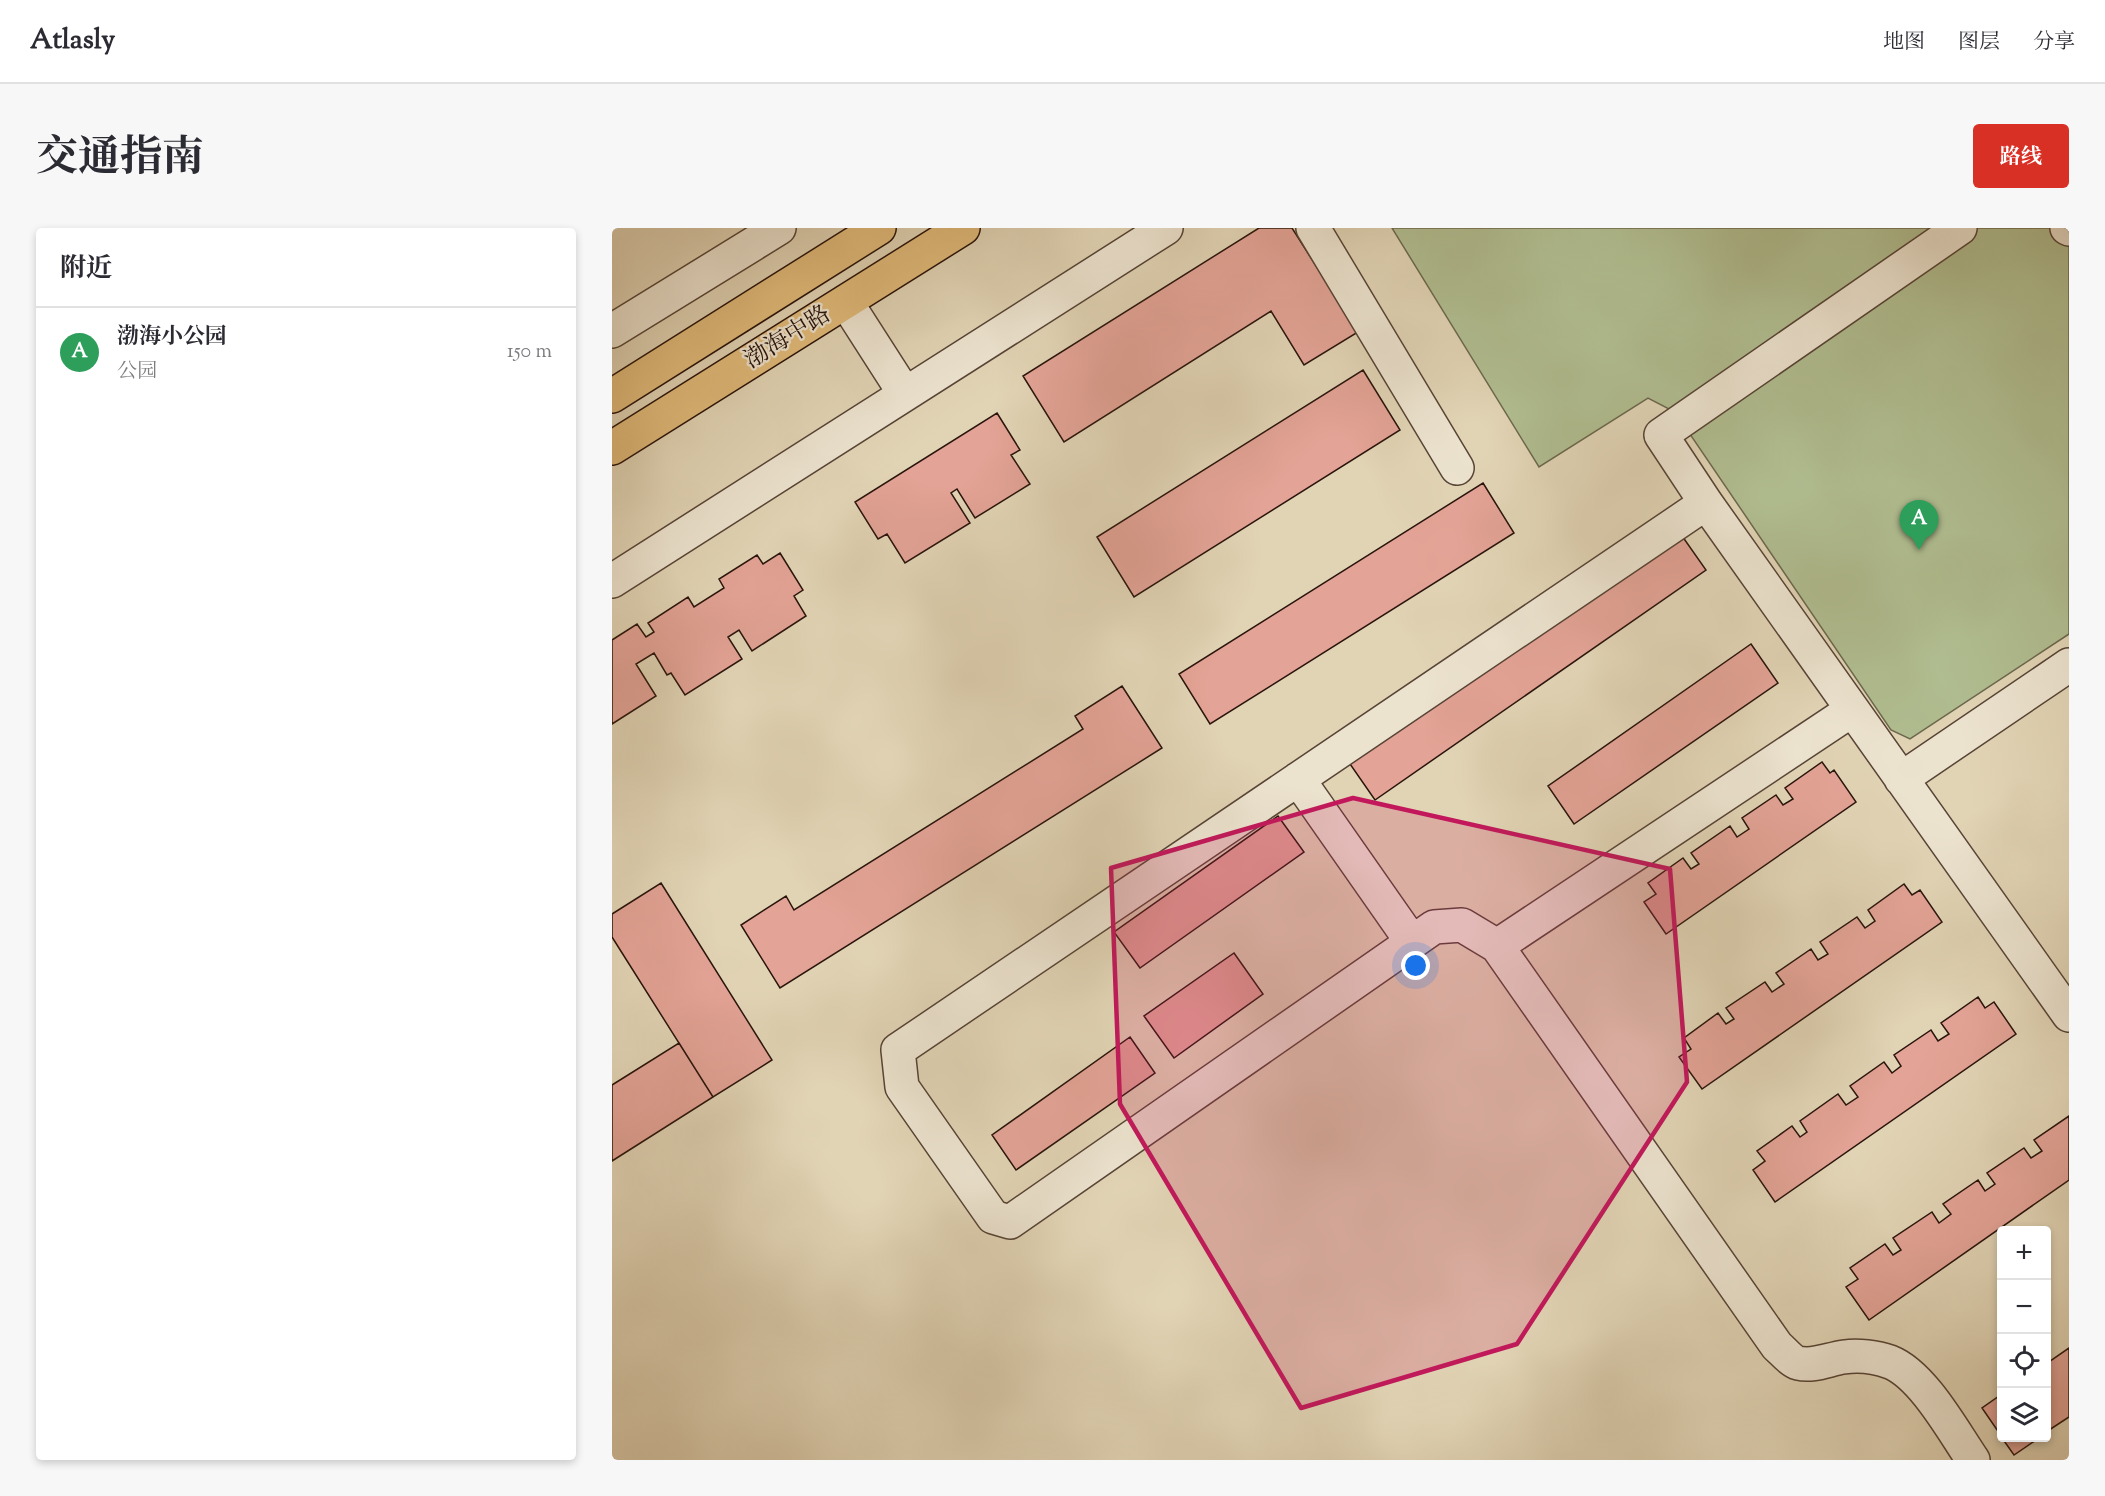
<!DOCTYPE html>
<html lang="zh">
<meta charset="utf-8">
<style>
:root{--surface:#fff;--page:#f7f7f7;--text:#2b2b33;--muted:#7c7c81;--line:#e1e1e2;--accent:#d93025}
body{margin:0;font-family:"Sorts Mill Goudy","Noto Serif SC",serif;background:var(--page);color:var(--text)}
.controls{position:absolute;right:18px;bottom:18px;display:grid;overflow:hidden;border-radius:6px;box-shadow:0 3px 9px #0003}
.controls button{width:54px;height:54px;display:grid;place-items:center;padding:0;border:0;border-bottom:2px solid var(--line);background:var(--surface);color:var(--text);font:30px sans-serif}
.you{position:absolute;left:804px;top:738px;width:21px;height:21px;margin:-15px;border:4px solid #fff;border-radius:50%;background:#1a73e8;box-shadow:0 0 0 9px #1a73e833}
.badge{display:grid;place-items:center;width:39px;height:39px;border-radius:50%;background:var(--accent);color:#fff;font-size:20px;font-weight:700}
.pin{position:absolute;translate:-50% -50px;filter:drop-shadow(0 2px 3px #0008)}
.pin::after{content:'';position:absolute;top:32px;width:21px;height:18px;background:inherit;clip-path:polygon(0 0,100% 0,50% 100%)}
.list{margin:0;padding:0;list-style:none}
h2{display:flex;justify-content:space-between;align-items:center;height:78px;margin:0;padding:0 24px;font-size:26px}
h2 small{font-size:20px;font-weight:400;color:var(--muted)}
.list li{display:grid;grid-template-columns:39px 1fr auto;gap:18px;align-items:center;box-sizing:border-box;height:90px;padding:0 24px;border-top:2px solid var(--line)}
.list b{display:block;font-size:22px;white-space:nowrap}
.list p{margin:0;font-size:20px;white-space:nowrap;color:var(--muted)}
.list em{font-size:20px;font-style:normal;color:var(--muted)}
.icon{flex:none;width:33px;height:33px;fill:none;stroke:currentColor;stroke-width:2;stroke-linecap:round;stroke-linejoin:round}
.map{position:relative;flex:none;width:1457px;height:1232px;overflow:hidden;border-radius:6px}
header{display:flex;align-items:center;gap:36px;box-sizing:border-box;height:84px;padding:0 30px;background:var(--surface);border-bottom:2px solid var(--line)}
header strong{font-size:28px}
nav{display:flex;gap:33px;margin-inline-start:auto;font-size:21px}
.intro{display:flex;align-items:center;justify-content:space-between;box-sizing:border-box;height:144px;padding:0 36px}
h1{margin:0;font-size:42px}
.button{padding:15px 27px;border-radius:6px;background:var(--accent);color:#fff;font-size:21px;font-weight:700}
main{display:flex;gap:36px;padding:0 36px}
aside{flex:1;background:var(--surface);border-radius:6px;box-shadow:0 3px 9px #0003}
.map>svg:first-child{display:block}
.green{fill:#b0bd90;stroke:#6c684e;stroke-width:1.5}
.building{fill:#e3a396;stroke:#29140c;stroke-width:1.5}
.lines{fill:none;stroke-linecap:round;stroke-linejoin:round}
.minor-casing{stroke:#574436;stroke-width:36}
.major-casing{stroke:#29140c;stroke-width:36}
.minor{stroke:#ece3cf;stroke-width:33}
.major{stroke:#e0ba7a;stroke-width:33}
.marked{fill:#c2185b;fill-opacity:0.2;stroke:#c2185b;stroke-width:4.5;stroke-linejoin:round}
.labels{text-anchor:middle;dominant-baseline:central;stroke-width:4.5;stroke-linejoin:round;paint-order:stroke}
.street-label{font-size:24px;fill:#29140c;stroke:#ece3cf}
</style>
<header>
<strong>Atlasly</strong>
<nav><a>地图</a><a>图层</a><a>分享</a></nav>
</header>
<div class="intro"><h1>交通指南</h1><a class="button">路线</a></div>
<main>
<aside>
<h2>附近<small></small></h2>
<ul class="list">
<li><span class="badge" style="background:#2e9e5b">A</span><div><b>渤海小公园</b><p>公园</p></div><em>150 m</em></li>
</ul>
</aside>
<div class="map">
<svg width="1457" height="1232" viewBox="0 0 1457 1232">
<rect width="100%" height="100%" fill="#e1d4b5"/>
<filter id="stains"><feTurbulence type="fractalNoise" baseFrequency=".00333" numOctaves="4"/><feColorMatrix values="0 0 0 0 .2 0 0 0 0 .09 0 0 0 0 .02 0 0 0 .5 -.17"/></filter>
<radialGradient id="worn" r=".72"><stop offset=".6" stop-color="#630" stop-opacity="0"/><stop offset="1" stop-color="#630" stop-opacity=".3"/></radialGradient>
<!-- green -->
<path class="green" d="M780 0H1457V406L1298 511 1279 502 1063 184 1036 170 927 239Z"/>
<!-- building -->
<path class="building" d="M647 0H680L746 104 692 137 659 83 452 214 411 148Z
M751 142 788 202 522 369 485 309Z
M385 185 408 222 399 227 418 256 363 290 345 261 339 265 358 295 293 335 275 306 266 311 243 274Z
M871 255 902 305 598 496 567 446Z
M1068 305 1094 342 763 572 738 536Z
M168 325 191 362 182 368 194 388 140 423 127 402 116 409 130 431 73 467 59 445 55 447 42 425 24 436 44 468 0 496V412L25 396 34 409 42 404 36 395 76 369 82 379 112 360 107 351 145 327 151 336Z
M1139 416 1166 455 962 596 936 558Z
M510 458 550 520 168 760 129 697 174 668 182 682 471 501 463 488Z
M1210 534 1218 545 1222 542 1244 574 1054 706 1032 674 1044 666 1036 655 1071 630 1079 641 1087 636 1079 625 1118 598 1125 609 1137 601 1130 590 1164 567 1171 577 1181 571 1173 560Z
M666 588 692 624 528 740 502 704Z
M49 655 160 832 101 869 0 709V686Z
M1292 656 1300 667 1308 662 1330 694 1090 861 1067 829 1079 821 1072 810 1106 785 1114 796 1122 791 1114 780 1153 754 1160 764 1172 756 1164 745 1199 721 1206 732 1216 726 1208 714 1245 689 1253 700 1263 693 1256 682Z
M622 725 651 766 562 830 532 788Z
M1366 769 1373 780 1382 774 1404 806 1163 974 1141 942 1153 933 1145 923 1180 898 1188 909 1195 904 1188 893 1226 866 1234 877 1246 869 1238 858 1272 834 1280 845 1289 838 1282 827 1319 802 1326 813 1337 806 1329 795Z
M518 809 543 845 404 942 380 907Z
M67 815 101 869 0 933V857Z
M1457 888V952L1257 1092 1234 1059 1246 1051 1238 1040 1273 1016 1281 1027 1289 1022 1281 1010 1320 984 1327 995 1339 986 1331 976 1366 952 1373 963 1383 956 1375 945 1412 920 1419 930 1430 923 1422 912Z
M1457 1120V1189L1434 1204V1136Z
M1390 1166V1209L1370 1180Z
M1390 1210H1427L1402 1227Z"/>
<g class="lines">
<defs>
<path id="minor" d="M701 0 845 240
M1348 0 1049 207 1094 275 1457 787
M1455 0 1457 1
M234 74 293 166
M0 103 167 0
M0 353 554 0
M1240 482 885 718 1165 1118C1171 1123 1179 1133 1186 1135 1202 1139 1217 1131 1232 1129 1246 1127 1264 1129 1278 1134 1311 1147 1341 1203 1361 1232
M686 551 800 714
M1289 551 1457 437
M885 718 850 697 822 699 398 994 381 989 290 859 286 822 1094 275"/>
<path id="major" d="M0 168 267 0
M0 220 351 0"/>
</defs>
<!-- minor casing -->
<use href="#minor" class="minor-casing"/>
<!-- major casing -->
<use href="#major" class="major-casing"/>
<!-- minor -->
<use href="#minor" class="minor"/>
<!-- major -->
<use href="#major" class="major"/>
</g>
<!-- marked area -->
<path class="marked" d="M741 570 1058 641 1075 854 905 1116 689 1180 508 876 499 640Z"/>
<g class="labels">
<!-- street labels -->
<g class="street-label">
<text transform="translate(176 110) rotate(-32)">渤海中路</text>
</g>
</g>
<rect width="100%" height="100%" filter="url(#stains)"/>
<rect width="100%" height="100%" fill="url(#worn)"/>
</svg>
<div class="controls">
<button>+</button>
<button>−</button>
<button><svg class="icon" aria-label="locate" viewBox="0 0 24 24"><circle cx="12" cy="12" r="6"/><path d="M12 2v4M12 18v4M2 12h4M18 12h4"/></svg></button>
<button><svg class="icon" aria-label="layers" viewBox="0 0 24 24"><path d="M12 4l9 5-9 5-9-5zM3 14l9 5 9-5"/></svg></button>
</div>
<div class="you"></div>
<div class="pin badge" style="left:1307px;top:322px;background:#2e9e5b">A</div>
</div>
</main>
